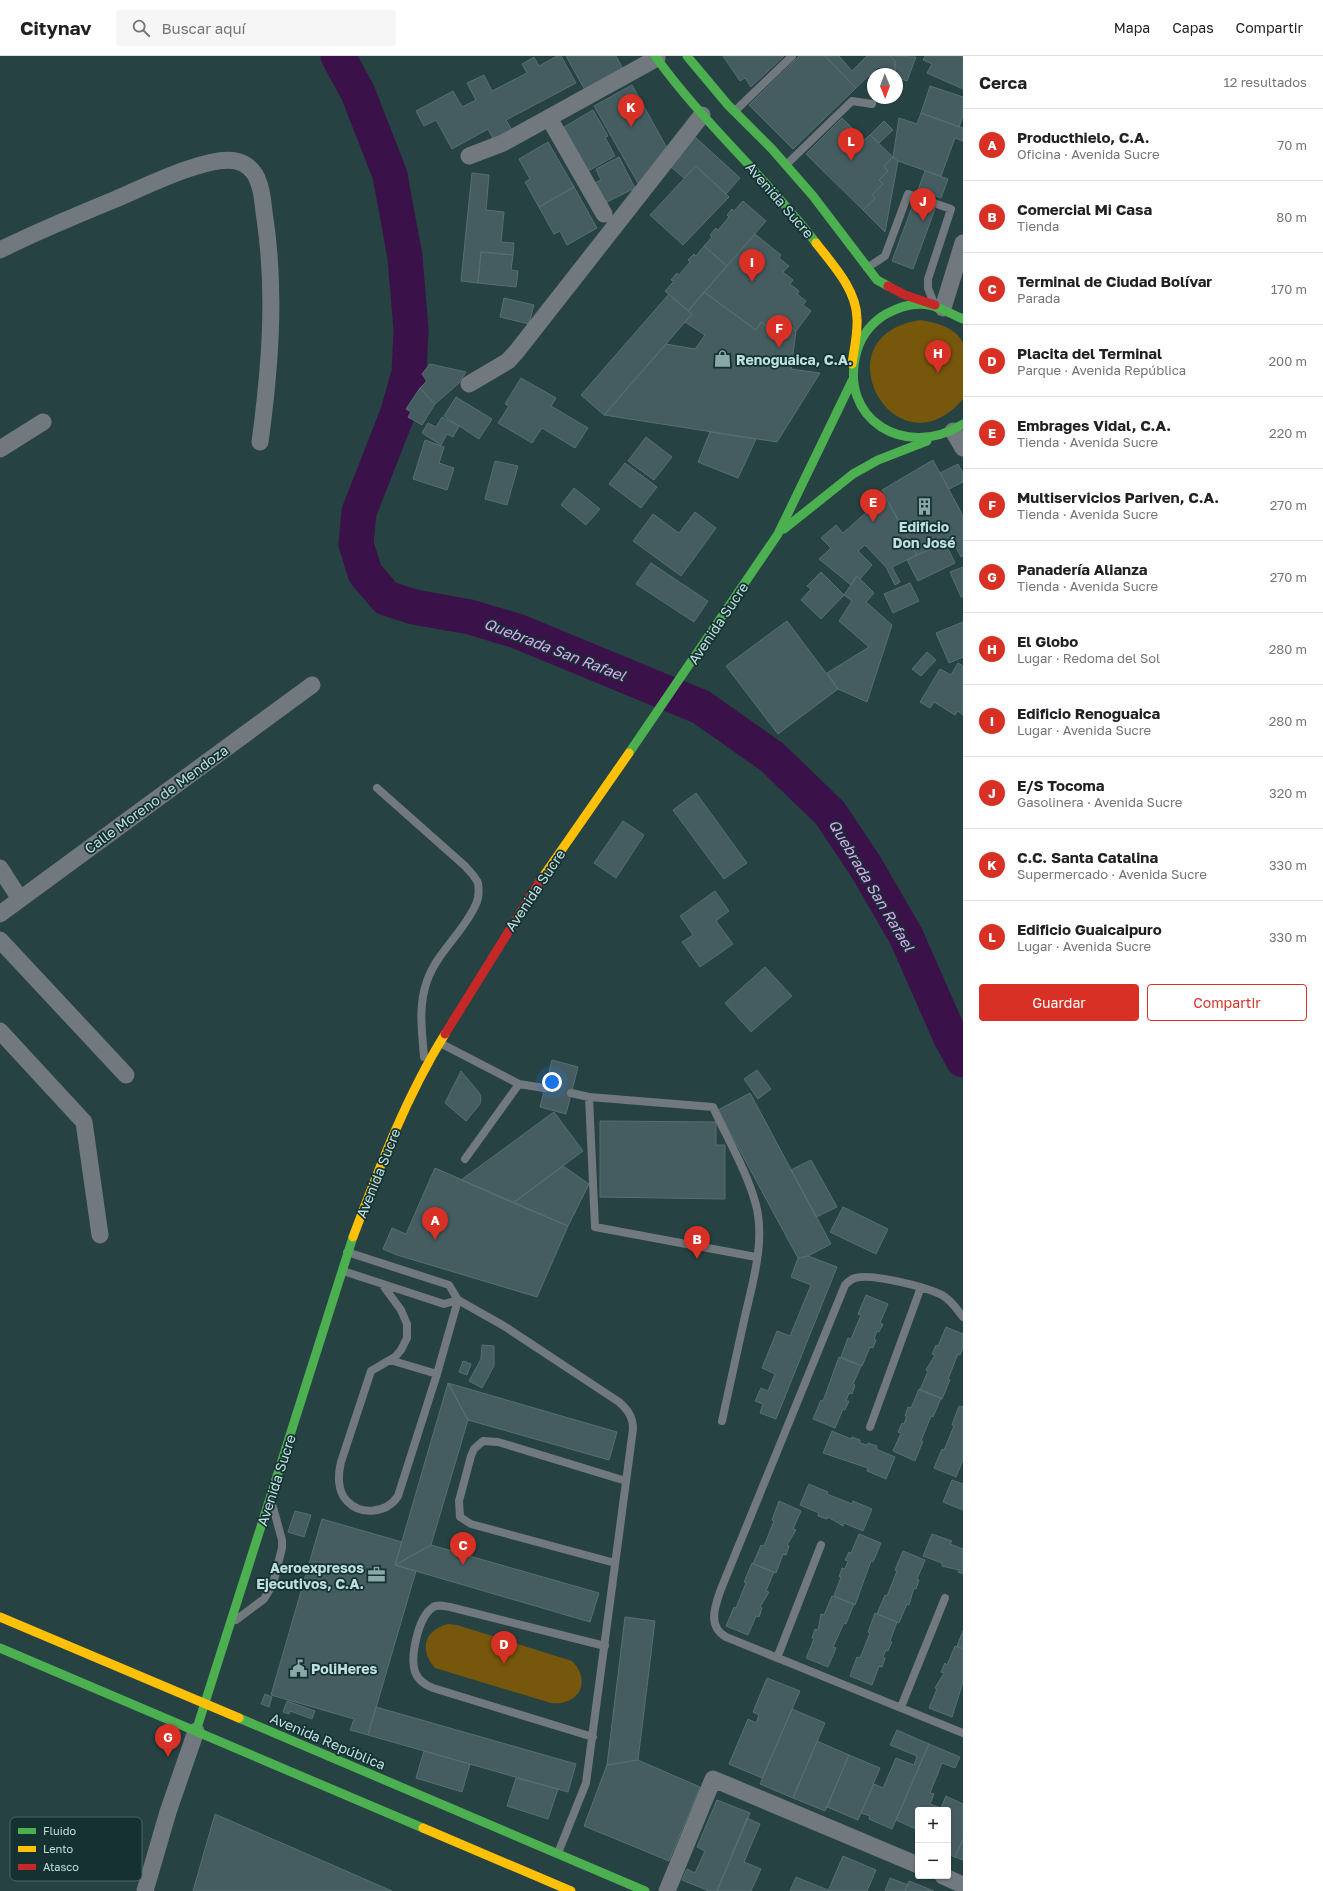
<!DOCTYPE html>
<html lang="es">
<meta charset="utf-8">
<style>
:root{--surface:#fff;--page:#f6f6f6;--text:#202124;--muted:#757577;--line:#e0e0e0;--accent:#d93025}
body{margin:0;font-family:"Golos Text",sans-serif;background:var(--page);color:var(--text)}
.controls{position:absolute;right:12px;bottom:12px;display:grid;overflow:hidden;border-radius:4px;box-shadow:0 1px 3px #0004}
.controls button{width:36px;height:36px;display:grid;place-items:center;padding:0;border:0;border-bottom:1px solid var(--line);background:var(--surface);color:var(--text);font:20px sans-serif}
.compass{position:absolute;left:867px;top:12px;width:36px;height:36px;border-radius:50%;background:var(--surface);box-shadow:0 1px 3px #0004;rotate:179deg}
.you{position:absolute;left:552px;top:1026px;width:14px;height:14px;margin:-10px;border:3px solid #fff;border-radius:50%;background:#1a73e8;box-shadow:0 0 0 6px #1a73e833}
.badge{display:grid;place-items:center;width:26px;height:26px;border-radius:50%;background:var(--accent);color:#fff;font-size:13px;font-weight:700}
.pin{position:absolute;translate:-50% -33px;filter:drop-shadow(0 1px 2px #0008)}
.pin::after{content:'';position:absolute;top:21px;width:14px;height:12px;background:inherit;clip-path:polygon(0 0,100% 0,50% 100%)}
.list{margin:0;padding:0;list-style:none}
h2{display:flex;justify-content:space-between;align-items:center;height:52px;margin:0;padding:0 16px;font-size:17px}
h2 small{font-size:13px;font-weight:400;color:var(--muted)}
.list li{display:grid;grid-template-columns:26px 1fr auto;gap:12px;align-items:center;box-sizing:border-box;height:72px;padding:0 16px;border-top:1px solid var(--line)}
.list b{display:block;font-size:15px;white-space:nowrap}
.list p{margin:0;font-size:13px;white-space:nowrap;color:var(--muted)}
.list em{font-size:13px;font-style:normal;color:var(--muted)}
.actions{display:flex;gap:8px;padding:12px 16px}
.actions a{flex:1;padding:9px 0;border:1px solid var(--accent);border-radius:4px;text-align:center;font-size:14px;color:var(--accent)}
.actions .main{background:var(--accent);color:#fff}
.icon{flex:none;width:22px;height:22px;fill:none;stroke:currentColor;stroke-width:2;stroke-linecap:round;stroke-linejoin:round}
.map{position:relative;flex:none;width:963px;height:1835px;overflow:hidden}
header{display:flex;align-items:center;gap:24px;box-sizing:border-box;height:56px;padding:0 20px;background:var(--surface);border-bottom:1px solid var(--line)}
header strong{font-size:19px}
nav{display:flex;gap:22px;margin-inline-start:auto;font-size:14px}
.search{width:280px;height:36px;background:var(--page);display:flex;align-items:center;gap:10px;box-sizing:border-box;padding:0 14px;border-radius:4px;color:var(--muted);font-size:15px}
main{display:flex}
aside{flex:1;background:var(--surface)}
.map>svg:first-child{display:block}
.green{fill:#76570b}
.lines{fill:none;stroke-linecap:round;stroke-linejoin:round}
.river{stroke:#3a1249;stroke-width:35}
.building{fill:#455d61;stroke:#566f73}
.lane{stroke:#71787e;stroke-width:8}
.street{stroke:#71787e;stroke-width:17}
.fast{stroke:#4caf50;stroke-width:9}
.slow{stroke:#ffc107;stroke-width:9}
.jam{stroke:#c62828;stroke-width:9}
.labels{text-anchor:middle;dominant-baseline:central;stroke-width:3.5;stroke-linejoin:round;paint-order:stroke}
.street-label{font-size:14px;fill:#bfe0e0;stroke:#153131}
.poi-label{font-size:14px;font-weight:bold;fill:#bfe0e0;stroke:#153131;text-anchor:start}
.water-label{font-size:15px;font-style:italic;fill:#e2a3f9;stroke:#153131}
.key{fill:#153131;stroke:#486666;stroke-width:1}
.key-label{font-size:11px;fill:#bfe0e0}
</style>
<header>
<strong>Citynav</strong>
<div class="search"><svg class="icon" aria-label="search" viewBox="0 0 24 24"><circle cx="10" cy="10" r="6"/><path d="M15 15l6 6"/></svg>Buscar aquí</div>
<nav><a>Mapa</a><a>Capas</a><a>Compartir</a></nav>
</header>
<main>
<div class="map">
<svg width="963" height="1835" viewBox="0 0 963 1835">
<rect width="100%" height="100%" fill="#264243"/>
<!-- green -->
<path class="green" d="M920 264C934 266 956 271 963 287 963 293 963 334 963 343 896 422 816 280 920 264Z
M448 1568 457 1569 572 1605C592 1625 579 1650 551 1647L435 1612C419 1594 424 1574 448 1568Z"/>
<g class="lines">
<!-- river -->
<path class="river" d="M338 0 358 37 390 119 405 201 411 274 409 317 397 359 359 456 356 488 365 517 386 542 414 551 470 561 517 575 701 651 772 701 830 757 866 811 906 880 950 980 963 1004"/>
</g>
<!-- building -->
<path class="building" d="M557 0H561L576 27 506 64 513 76 495 86 488 73 452 93 436 64 424 70 416 55 453 35 462 51 476 44 467 27 484 19 492 35 527 17 522 8 534 1 539 10Z
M566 0H616L623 13 585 34Z
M723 0H784L751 31 745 22 740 25Z
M799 0H825L856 32 793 93 749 49Z
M825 0H839L852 15 867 0H890L895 5V16L878 11 856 32Z
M890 0 916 1 907 25 897 22V18H895V5Z
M925 0H963V33L927 17 932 8 923 4Z
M882 12 895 16V18H880Z
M632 29 667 92 639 129 594 50Z
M930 30 963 41V60L959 71 921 57Z
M593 54 608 80 605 81 615 100 588 115 564 71Z
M921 57 963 72V85L955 82 941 120 898 105 893 101 899 62 917 68Z
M842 62 864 84 870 79 893 101 884 110 888 115 879 124 883 128 872 139 875 142 863 154 806 98Z
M884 65 893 74 879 87 870 79Z
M694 80 740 122 726 138 696 110 684 122 670 110Z
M548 86 574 131 539 151 525 126 530 123 519 103Z
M619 101 635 132 605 147 594 127 601 124 596 113Z
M893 101 898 105 885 176 863 154 875 142 872 139 883 128 879 124 888 115 884 110Z
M696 110 729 141 683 189 650 159Z
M925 115 948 123 941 142 918 134Z
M472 117 489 119 486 154 504 156 501 186 514 187 513 199 481 196 478 227 461 225Z
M574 131 597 172 567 189 560 175 554 178 539 151Z
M743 145 766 165 727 210 704 190 712 181 710 179 716 172 718 174 729 161 727 159 732 153 734 155Z
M914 146 935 153 913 213 892 205Z
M755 178 781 199 779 202 789 210 783 216 793 224 790 228 799 235 797 238 806 245 803 249 811 255 796 275 779 262 771 273 761 266 756 274 704 236Z
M704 190 727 210 688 255 665 235 674 225 671 224 677 217 679 219 690 206 688 204 694 198 696 200Z
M481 196 513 199 511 214 518 215 516 231 478 227Z
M704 236 756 274 761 266 771 273 779 262 796 275 791 313 820 317 777 386 604 359 666 288 695 293 705 279 685 266 692 258 688 255Z
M669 238 692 258 604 359 581 339Z
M504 242 534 249 529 268 500 261Z
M430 308 466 316 459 327 435 348 420 332 427 325 422 318Z
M521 322 556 342 551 350 588 372 575 392 542 372 532 387 498 367 509 350 505 348Z
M420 332 435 348 422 369 408 361 411 356 406 353Z
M456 341 492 363 479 383 444 360Z
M442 361 459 370 453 381 447 378 441 389 422 377 428 367 436 371Z
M710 376 756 383 738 422 698 406Z
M646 381 672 401 654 424 628 405Z
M425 384 444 391 439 407 454 412 447 434 413 423Z
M933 404 963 460V500L961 501 952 483 917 499 882 434Z
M495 405 518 410 507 449 485 443Z
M625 407 657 431 641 452 609 428Z
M958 408 963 417V426L949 433 940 417Z
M574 432 600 453 586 469 561 449Z
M885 440 917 499 892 511 900 526 895 529 886 511 865 489 858 495 872 509 860 523 857 520 851 529 819 503 831 492 821 482 836 469 843 477Z
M695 456 716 472 681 520 633 485 653 458 679 477Z
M945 486 955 507 918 525 907 504Z
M651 507 708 545 694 566 636 528Z
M963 511V541H961L950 516Z
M821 516 844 539 821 563 801 544 811 533 807 530Z
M857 520 874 537 866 546 892 569 867 646 838 633 827 617 869 591 839 565 852 545 844 539Z
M910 527 919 545 893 557 884 538Z
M787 565 838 633 778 678 726 610Z
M963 566V601L949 607 936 577Z
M927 596 936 604 921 620 912 613Z
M958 607 963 610V659L958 655 955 659 934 646 930 652 920 646 940 613 951 619Z
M696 737 747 807 724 823 673 754Z
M623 765 644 779 616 822 594 807Z
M715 835 729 855 716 865 733 888 700 911 682 886 693 879 680 860Z
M765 911 792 940 751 976 725 947Z
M552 1004 578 1011 566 1058 540 1051Z
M757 1014 771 1033 758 1043 744 1023Z
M461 1015 480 1038 481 1044 480 1048 466 1065 445 1047Z
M750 1037 831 1188 808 1200 798 1202 718 1054Z
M554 1056 583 1095 513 1147 461 1124Z
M600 1065 716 1066V1089H725V1143L600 1141Z
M811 1104 837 1151 816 1161 791 1114Z
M563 1110 589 1128 568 1170 513 1147Z
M435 1112 568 1170 537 1241 397 1199 383 1193 392 1172 406 1178Z
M843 1151 888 1173 876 1198 830 1176Z
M808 1200 837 1211 776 1363 760 1357 763 1348 755 1345 761 1332 768 1335 775 1318 762 1312 777 1275 790 1280 811 1229 791 1221 798 1202Z
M866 1239 888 1248 880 1267 883 1268 879 1276 877 1275 874 1283 876 1284 873 1292 870 1291 862 1310 841 1301 848 1282 851 1283 861 1259 858 1258Z
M946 1271 963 1278V1292L960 1299 958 1298 948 1323 950 1324 942 1343 920 1334 928 1315 926 1314 935 1299 932 1298 936 1289 938 1290Z
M482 1289 494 1290V1310L482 1332 469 1325 481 1303Z
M839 1301 861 1310 853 1328 855 1329 852 1338 849 1337 846 1345H849L845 1354 843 1353 835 1372 813 1363 821 1344 823 1345Z
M463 1305 471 1308 467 1319 459 1316Z
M448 1327 468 1364 431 1489 395 1509Z
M448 1327 617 1376 609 1404 468 1364Z
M919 1333 941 1342 933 1361 931 1360 921 1385H923L915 1405 893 1395 901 1377 898 1376 902 1367 904 1368 907 1360H905L908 1351 911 1352Z
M959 1350 963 1351V1404L956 1421 934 1412 942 1393 944 1394 954 1370 952 1369Z
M832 1375 851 1383 852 1381 860 1384V1387L867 1389 868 1387 877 1390 876 1393 895 1401 886 1423 867 1415 868 1412 823 1397Z
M952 1424 963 1428V1454L943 1446Z
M809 1428 828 1436 827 1438 852 1448 853 1445 872 1453 863 1475 844 1467 843 1470 828 1461 827 1463 818 1460 819 1457 800 1449Z
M779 1445 801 1455 793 1473 796 1474 787 1489 789 1490 786 1499 783 1498 776 1517 753 1508 761 1489 764 1490 774 1465 772 1464Z
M295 1455 311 1459 304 1481 288 1476Z
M322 1463 402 1486 395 1509 416 1515 368 1679 350 1674 354 1663 271 1639Z
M859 1478 881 1487 873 1506 871 1505 855 1549 834 1540 841 1521H839L842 1512 845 1513 848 1505 845 1504 849 1496 851 1497Z
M932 1478 952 1485 950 1488 963 1493V1518L958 1516 959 1514 942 1510V1507L923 1500Z
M431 1489 599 1537 590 1566 395 1509Z
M903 1495 925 1504 917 1523 919 1524 916 1533 914 1532 909 1549 907 1548 899 1567 877 1558 885 1539 887 1540 897 1515 895 1514Z
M752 1507 774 1516 766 1535 769 1536 760 1551 762 1552 759 1561 756 1560 748 1579 726 1570 734 1551 736 1552 746 1527 744 1526Z
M832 1540 854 1548 846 1568 844 1567 833 1591 836 1592 828 1611 806 1602 814 1583 812 1582 815 1573 818 1574 821 1558 824 1559Z
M875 1557 897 1566 890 1585 892 1586 888 1595 886 1594 883 1601 885 1602 882 1611 879 1610 872 1629 850 1620 857 1601 860 1602 870 1577 868 1576Z
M625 1561 655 1565 638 1704 607 1709Z
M963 1575V1593L957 1590Z
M955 1590 963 1593V1626L952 1661 929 1652 937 1633 935 1632 944 1617 941 1616 945 1607 947 1609Z
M767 1622 800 1635 762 1722 729 1708 748 1663 756 1667 759 1659 753 1656Z
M265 1638 272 1641 269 1651 261 1648Z
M287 1645 315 1655 312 1663 290 1655 289 1658 283 1656Z
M376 1651 576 1708 568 1736 368 1679Z
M792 1653 825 1667 793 1742 760 1728Z
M897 1674 929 1688 892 1773 869 1763 870 1760 861 1757 874 1728 883 1732 896 1702 914 1709 917 1700 890 1689Z
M817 1685 849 1699 825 1755 793 1742Z
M929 1688 960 1701 955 1712 942 1707 930 1737 934 1738 930 1748 941 1752 940 1754H918V1774L896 1764Z
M424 1695 470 1708 462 1736 416 1722Z
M849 1699 880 1712 858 1764 827 1751Z
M638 1704 700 1731 669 1805 584 1770 607 1709Z
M516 1722 558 1733 548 1763 507 1750Z
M946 1740 963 1748V1783L955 1801 948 1798V1754H940Z
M717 1744 750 1757 717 1835H709L682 1824 687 1813 695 1817 705 1795 697 1791Z
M215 1758 392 1835H193Z
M747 1762 760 1768 744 1806 761 1813 751 1835H717Z
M963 1783V1804L955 1801Z
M843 1800 876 1814 867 1835H828Z
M796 1821 828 1834V1835H790Z
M890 1822 908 1829 905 1835H885Z
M909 1825 934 1835H905Z"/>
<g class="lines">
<!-- lane -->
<path class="lane" d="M735 55 792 0
M787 108 852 45 872 48
M867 212 885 200 908 138 951 153 928 223V232L933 245
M377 732 465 810C470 816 475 820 478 827 479 834 479 842 476 848 464 876 437 896 427 925 418 950 422 975 424 1001
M440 987 519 1028 544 1032
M571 1037 589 1041 713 1051C727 1082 747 1115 756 1149 766 1187 751 1232 743 1269 736 1301 729 1333 722 1365
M589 1041 595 1171 756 1201
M465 1103 519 1028
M347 1196 449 1229 458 1244 504 1270 619 1346C628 1354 633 1361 633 1373L586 1727 558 1797
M343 1215 444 1248 458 1244
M382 1228 401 1254 407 1268V1282L401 1294 395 1301 371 1315 341 1406C338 1418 337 1435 347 1445 361 1460 387 1457 398 1440L437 1318 458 1244
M963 1261C957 1253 951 1244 942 1239 926 1231 872 1217 855 1222 851 1223 848 1226 845 1229L721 1533C715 1550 707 1570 726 1581L963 1677
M390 1304 437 1318
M870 1371 921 1231
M615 1507 471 1468 460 1461 459 1445 471 1400 474 1393 483 1385 498 1386 626 1425
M236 1564 264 1543 273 1528 282 1492V1484L273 1451
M777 1602 821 1489
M901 1651 945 1542
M593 1681 433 1632C425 1629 418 1624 415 1616 410 1601 418 1562 432 1552 437 1548 444 1550 450 1551L605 1590"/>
<!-- street -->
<path class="street" d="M549 62 604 158
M469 100 503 87 657 2
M0 194C38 175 77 159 116 143 144 131 208 99 236 105 246 107 255 115 258 125 263 136 263 151 265 163 276 237 270 313 260 386
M943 252 963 187
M469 328 508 305 517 295 702 59
M953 375 963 392
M0 393 43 366
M0 812 20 843
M0 858 312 629
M0 884 126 1019
M0 975 84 1066 100 1179
M943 1820 963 1829
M145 1835 168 1756 196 1675
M667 1835 713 1723 918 1809"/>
<!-- fast -->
<path class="fast" d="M655 0C703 67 766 121 816 187
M687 0 728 49 772 93 813 140 877 224 888 230
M963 263C953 259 940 251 929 249 914 246 899 251 886 258 872 266 861 280 857 295 837 364 906 404 963 368
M784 473 853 418 878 404 927 385
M629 697 778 478 852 325
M0 1592 423 1772
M239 1662 645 1835
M196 1675 353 1181"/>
<!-- slow -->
<path class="slow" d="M816 187C833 209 856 233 857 262 858 277 854 293 852 308
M540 825 629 697
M353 1181C379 1112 406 1041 445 978
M0 1561 239 1662
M423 1772 571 1835"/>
<!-- jam -->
<path class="jam" d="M888 230 905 239 935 249
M445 978 540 825"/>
</g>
<!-- icons -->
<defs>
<symbol id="shop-bare" viewBox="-9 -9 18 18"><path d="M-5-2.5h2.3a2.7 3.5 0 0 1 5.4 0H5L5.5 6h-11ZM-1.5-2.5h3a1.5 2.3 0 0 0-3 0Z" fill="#89a9a9" stroke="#153131" stroke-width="2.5" paint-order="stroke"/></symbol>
<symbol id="building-bare" viewBox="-9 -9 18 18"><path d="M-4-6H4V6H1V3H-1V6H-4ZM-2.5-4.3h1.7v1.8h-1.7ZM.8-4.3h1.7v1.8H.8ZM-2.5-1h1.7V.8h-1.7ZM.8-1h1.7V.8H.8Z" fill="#89a9a9" stroke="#153131" stroke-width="2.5" paint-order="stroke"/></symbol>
<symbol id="office-bare" viewBox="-9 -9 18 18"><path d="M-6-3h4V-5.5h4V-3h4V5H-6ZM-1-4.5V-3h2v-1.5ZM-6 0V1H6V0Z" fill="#89a9a9" stroke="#153131" stroke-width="2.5" paint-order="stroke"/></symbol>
<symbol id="civic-bare" viewBox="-9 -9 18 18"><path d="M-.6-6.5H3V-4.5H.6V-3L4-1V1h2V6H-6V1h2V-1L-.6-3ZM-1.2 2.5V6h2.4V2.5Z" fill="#89a9a9" stroke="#153131" stroke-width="2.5" paint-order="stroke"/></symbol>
</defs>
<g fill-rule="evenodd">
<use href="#shop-bare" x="710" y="290" width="25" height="25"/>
<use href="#building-bare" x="912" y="438" width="25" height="25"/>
<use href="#office-bare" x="364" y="1506" width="25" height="25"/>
<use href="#civic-bare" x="286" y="1600" width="25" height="25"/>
</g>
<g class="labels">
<!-- street labels -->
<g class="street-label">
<text transform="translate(780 144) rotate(49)">Avenida Sucre</text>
<text transform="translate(718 567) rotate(-56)">Avenida Sucre</text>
<text transform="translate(156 743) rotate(-36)">Calle Moreno de Mendoza</text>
<text transform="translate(535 834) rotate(-56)">Avenida Sucre</text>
<text transform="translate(378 1117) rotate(-68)">Avenida Sucre</text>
<text transform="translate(276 1424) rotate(-72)">Avenida Sucre</text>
<text transform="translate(328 1685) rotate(23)">Avenida República</text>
</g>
<!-- poi labels -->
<g class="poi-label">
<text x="736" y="303">Renoguaica, C.A.</text>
<text x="924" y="470" text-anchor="middle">Edificio<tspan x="924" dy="16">Don José</tspan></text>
<text x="364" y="1511" text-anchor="end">Aeroexpresos<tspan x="364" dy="16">Ejecutivos, C.A.</tspan></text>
<text x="311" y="1612">PoliHeres</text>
</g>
<!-- water labels -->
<g class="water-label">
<text transform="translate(555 593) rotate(21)">Quebrada San Rafael</text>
<text transform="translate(872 829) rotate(59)">Quebrada San Rafael</text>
</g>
</g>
<!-- legend -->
<rect x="10" y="1761" width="132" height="64" rx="6" class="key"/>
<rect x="18" y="1772" width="18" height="6" fill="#4caf50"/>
<rect x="18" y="1790" width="18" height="6" fill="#ffc107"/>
<rect x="18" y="1808" width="18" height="6" fill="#c62828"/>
<g class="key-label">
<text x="43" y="1779">Fluido</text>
<text x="43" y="1797">Lento</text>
<text x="43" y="1815">Atasco</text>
</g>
</svg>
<div class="controls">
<button>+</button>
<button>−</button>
</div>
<svg class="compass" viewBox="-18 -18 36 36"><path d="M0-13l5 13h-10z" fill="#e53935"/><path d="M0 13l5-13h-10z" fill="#757577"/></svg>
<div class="you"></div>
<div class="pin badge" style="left:435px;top:1184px">A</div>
<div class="pin badge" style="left:697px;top:1203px">B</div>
<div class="pin badge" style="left:463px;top:1509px">C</div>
<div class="pin badge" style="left:504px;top:1608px">D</div>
<div class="pin badge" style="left:873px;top:466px">E</div>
<div class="pin badge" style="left:779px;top:292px">F</div>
<div class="pin badge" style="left:168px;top:1701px">G</div>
<div class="pin badge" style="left:938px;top:317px">H</div>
<div class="pin badge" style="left:752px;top:226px">I</div>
<div class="pin badge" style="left:923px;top:165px">J</div>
<div class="pin badge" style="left:631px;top:71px">K</div>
<div class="pin badge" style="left:851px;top:105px">L</div>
</div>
<aside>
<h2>Cerca<small>12 resultados</small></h2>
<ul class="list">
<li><span class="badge">A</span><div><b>Producthielo, C.A.</b><p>Oficina · Avenida Sucre</p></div><em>70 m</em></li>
<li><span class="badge">B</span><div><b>Comercial Mi Casa</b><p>Tienda</p></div><em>80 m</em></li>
<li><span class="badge">C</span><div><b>Terminal de Ciudad Bolívar</b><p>Parada</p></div><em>170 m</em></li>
<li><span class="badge">D</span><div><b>Placita del Terminal</b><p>Parque · Avenida República</p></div><em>200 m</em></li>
<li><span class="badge">E</span><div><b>Embrages Vidal, C.A.</b><p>Tienda · Avenida Sucre</p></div><em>220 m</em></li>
<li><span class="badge">F</span><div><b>Multiservicios Pariven, C.A.</b><p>Tienda · Avenida Sucre</p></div><em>270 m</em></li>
<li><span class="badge">G</span><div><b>Panadería Alianza</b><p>Tienda · Avenida Sucre</p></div><em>270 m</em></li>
<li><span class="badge">H</span><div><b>El Globo</b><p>Lugar · Redoma del Sol</p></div><em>280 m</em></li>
<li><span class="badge">I</span><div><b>Edificio Renoguaica</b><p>Lugar · Avenida Sucre</p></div><em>280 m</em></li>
<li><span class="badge">J</span><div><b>E/S Tocoma</b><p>Gasolinera · Avenida Sucre</p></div><em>320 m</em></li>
<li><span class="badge">K</span><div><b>C.C. Santa Catalina</b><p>Supermercado · Avenida Sucre</p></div><em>330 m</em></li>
<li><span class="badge">L</span><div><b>Edificio Guaicaipuro</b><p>Lugar · Avenida Sucre</p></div><em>330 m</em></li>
</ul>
<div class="actions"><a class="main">Guardar</a><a>Compartir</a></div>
</aside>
</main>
